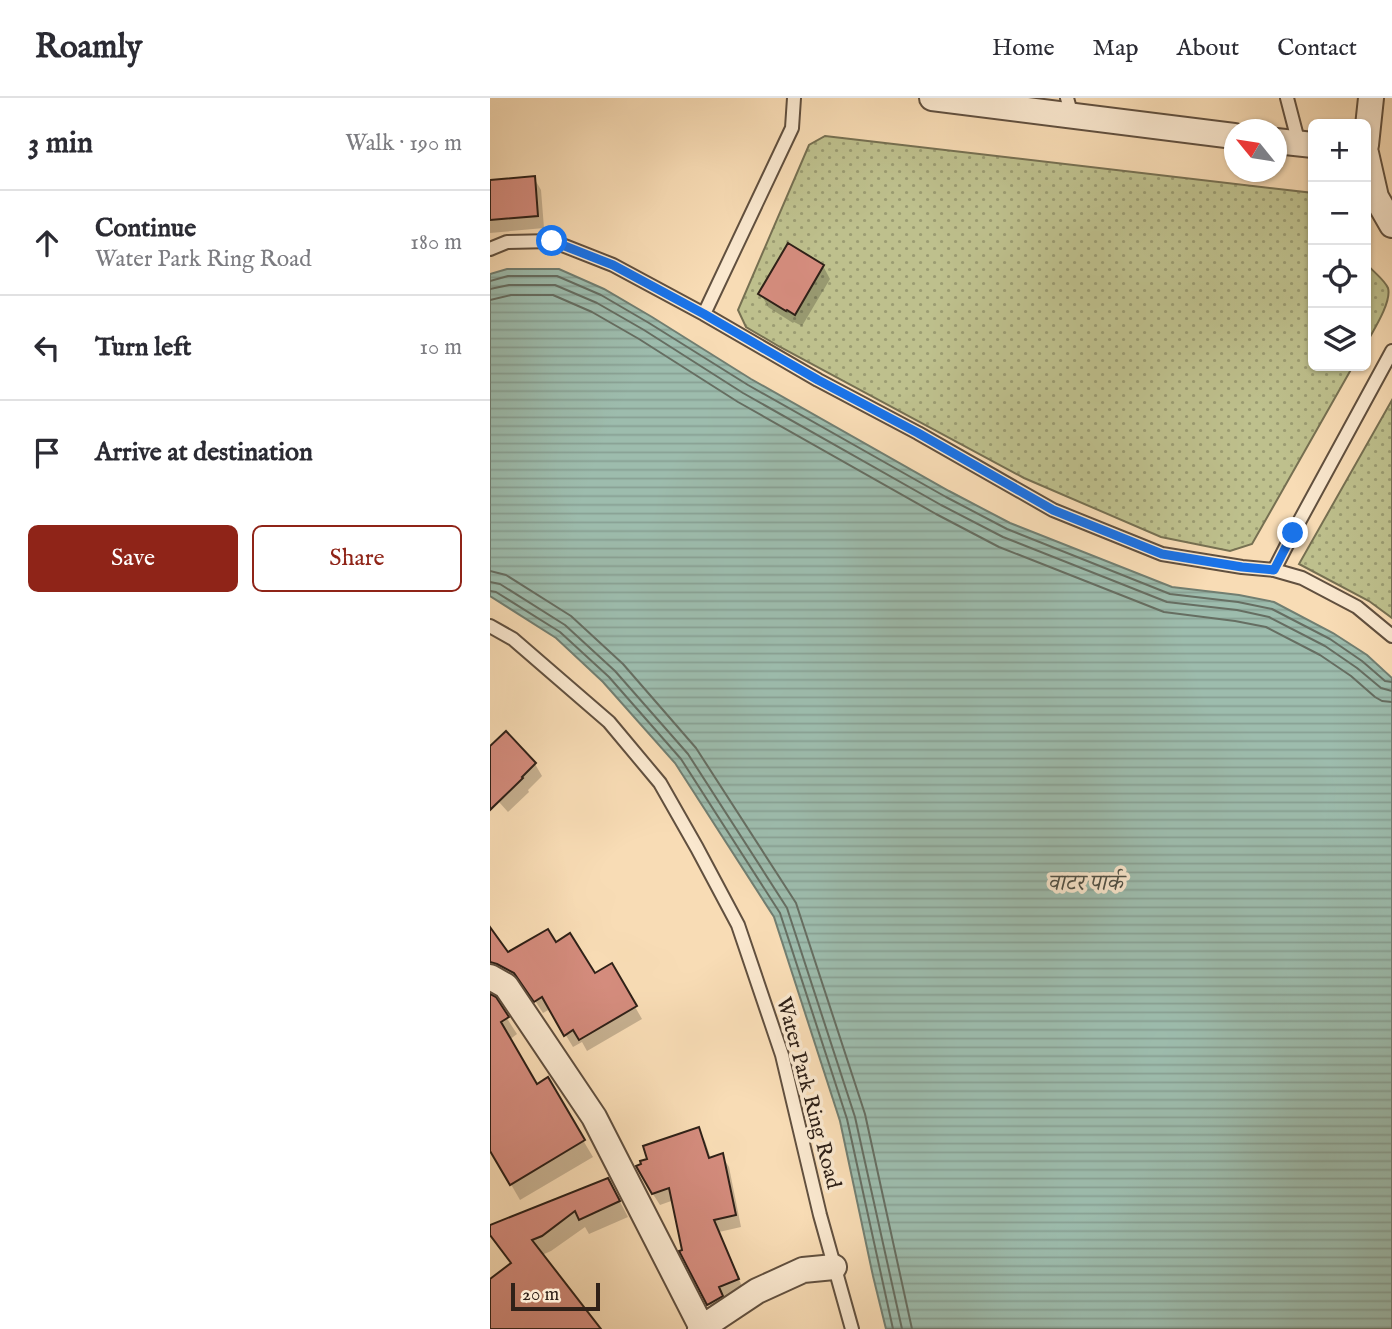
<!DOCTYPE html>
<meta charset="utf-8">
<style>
:root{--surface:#fff;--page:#f7f7f7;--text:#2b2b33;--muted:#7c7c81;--line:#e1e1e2;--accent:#8f2418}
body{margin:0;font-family:"IM FELL English","Noto Serif Devanagari",serif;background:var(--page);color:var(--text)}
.controls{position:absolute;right:21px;top:21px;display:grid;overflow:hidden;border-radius:10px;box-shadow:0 2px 5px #0004}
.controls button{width:63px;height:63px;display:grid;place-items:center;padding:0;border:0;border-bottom:2px solid var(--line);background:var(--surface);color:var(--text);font:35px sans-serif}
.compass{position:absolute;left:734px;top:21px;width:63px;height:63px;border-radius:50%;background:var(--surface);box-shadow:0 2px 5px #0004;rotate:300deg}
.scale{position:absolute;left:21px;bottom:18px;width:89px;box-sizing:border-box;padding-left:7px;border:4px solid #2f2118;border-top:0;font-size:19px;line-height:24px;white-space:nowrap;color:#2f2118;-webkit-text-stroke:5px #fae8cf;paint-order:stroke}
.stop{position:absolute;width:21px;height:21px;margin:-16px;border:5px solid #1a73e8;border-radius:50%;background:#fff}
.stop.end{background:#1a73e8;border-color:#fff;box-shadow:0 2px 7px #0008}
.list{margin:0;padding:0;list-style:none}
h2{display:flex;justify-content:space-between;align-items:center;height:91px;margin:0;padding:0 28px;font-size:30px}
h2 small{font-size:23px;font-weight:400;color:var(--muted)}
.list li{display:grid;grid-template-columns:46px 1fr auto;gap:21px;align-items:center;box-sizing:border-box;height:105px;padding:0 28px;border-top:2px solid var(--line)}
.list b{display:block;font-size:26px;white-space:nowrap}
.list p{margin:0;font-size:23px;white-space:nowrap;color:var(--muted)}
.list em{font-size:23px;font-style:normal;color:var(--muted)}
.actions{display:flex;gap:14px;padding:21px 28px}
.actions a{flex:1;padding:16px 0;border:2px solid var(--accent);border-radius:10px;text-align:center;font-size:24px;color:var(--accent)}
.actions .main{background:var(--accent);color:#fff}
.icon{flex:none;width:38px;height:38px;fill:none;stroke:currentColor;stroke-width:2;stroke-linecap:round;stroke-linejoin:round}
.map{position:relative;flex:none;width:902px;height:1231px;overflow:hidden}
header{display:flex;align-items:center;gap:42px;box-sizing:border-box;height:98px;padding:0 35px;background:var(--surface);border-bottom:2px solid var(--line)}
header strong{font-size:33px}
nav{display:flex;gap:38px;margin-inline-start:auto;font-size:24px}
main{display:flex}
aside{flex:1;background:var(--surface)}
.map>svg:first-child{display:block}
.grass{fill:url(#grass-dots);stroke:#767052;stroke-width:2}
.water{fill:url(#water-rules);stroke:#717e71;stroke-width:2}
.shadow{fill:#0003}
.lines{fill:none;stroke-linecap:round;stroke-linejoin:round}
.shore{stroke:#666e62;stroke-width:2}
.building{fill:#d48c7d;stroke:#2f2118;stroke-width:2}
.lane-casing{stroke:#61503f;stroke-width:16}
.street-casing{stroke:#61503f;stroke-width:28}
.lane{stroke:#fae8cf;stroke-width:12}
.street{stroke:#fae8cf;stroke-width:24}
.route{stroke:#1a73e8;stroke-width:9}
.labels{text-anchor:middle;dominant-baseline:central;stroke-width:7;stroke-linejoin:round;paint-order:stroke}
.street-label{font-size:21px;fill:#2f2118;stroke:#fae8cf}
.water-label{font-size:23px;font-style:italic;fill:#505045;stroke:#fae8cf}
</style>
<header>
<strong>Roamly</strong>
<nav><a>Home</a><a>Map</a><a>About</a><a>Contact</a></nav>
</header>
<main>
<aside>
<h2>3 min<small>Walk · 190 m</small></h2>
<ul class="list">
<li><svg class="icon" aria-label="ahead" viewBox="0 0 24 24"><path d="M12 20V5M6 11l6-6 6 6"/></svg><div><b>Continue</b><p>Water Park Ring Road</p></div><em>180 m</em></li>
<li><svg class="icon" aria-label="left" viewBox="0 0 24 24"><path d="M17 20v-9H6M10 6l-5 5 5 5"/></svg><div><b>Turn left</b></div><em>10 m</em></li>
<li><svg class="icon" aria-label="arrive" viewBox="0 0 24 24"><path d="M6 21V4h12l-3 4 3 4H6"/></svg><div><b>Arrive at destination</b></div></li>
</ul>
<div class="actions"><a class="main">Save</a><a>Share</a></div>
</aside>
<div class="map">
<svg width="902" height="1231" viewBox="0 0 902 1231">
<defs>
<pattern id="grass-dots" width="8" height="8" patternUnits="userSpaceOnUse" patternTransform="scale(1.75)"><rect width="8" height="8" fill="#bec08d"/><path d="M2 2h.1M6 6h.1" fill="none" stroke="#9b9c72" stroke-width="1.8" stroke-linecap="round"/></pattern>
<pattern id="water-rules" width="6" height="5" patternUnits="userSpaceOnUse" patternTransform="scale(1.75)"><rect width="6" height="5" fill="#9dbcad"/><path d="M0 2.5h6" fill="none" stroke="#88a194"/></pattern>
</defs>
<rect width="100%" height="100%" fill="#f8dcb5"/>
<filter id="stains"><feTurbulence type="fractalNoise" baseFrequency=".00286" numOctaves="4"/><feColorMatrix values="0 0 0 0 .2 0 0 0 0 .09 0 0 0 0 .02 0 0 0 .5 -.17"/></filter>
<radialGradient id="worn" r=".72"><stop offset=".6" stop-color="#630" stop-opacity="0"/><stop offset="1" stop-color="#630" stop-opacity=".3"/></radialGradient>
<!-- grass -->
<path class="grass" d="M335 38 823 95V268H863L762 446 740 453 671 439 534 380 290 249 256 229 248 212 319 47Z
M876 165C882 173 894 181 898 190 902 204 883 233 876 246Z
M902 302V520L879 503 809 466Z"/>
<!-- water -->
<path class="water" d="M17 171H69L114 191 162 219 261 281 459 393 520 425 682 489 749 497 784 504 843 535 877 557 902 580V1231H396L383 1178 350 1023 284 819 185 665 113 584 66 540 0 498V176Z"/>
<!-- shadow -->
<path class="shadow" d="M44 80 51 92 54 130 0 135V83Z
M333 168 340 181 312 228 304 224 303 225 278 209 271 196Z
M0 651 45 666 52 678 38 692 39 694 18 714 0 694Z
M0 832 18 857 66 846 104 877 121 867 152 921 97 953 92 944 83 949 60 911 53 915 38 892 32 888 16 878 0 879Z
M0 898 4 900 27 936 19 942 46 988 57 982 103 1059 30 1102 0 1050Z
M208 1031 215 1043 221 1061 232 1058 239 1069 251 1129 229 1134 254 1193 225 1218 194 1153 184 1102 170 1107 159 1090Z
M127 1098 138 1119 99 1136 95 1129 61 1153 52 1157 108 1231H0V1183L22 1167 0 1136V1129Z"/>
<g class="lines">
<!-- shore -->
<path class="shore" d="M0 183 18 178H67L111 197 159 225 258 287 456 399 517 431 680 496 748 504 782 511 840 541 872 563 895 583 902 584
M0 191 19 187H65L107 205 154 232 253 295 451 407 513 439 677 504 747 512 779 519 835 548 867 570 891 590 902 593
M0 202 21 197H63L102 214 149 241 248 304 446 416 509 449 674 514 745 523 776 529 830 557 861 578 885 599 892 603 902 604
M0 473 16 477 81 518 133 566 206 650 306 805 375 1016 422 1231
M0 484 10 486 75 527 125 573 198 656 297 810 365 1019 412 1231
M0 493 6 494 70 534 119 579 191 661 290 815 357 1021 403 1231"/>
</g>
<!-- building -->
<path class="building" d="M45 78 48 118 0 122V82Z
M298 145 334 167 305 217 297 212 296 213 268 196Z
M16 633 46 665 32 679 33 680 0 712V648Z
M0 829 18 854 58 831 66 844 80 835 105 875 122 865 147 908 89 942 83 932 74 938 52 899 44 904 24 875 7 866 0 864Z
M0 896 6 899 19 919 11 924 47 986 58 979 95 1042 20 1087 0 1053Z
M209 1029 219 1060 233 1055 246 1117 224 1122 249 1181 229 1189 233 1198 217 1207 189 1153 192 1152 179 1090 162 1096 146 1068 151 1066 150 1063 157 1061 153 1048Z
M118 1080 130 1103 89 1122 85 1113 52 1138 42 1142 111 1231H0V1181L21 1165 0 1137V1127Z"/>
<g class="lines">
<defs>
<path id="lane" d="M577 0 582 18
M797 0 809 46
M0 151 17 144 62 143 123 167 214 216 328 282 428 335 563 412 672 456 752 469 784 472 812 480 867 509 902 538
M214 216 302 30 304 0
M784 472 803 435 902 253
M0 528 23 541 119 624 170 685 207 750 248 827 292 957 330 1117 362 1231"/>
<path id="street" d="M442 0 744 38
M786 43 823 47
M876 47 881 0
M876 55 886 99 902 127
M0 879 16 888 104 1019 212 1230
M210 1231 267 1193 313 1172 344 1169"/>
</defs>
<!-- lane casing -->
<use href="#lane" class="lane-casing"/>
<!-- street casing -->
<use href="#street" class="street-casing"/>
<!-- lane -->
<use href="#lane" class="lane"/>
<!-- street -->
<use href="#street" class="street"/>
</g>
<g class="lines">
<!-- route -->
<path class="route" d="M62 143 123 167 214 216 328 282 428 335 563 412 672 456 752 469 784 472 803 435"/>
</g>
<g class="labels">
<!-- street labels -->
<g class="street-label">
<text transform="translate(318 995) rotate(75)">Water Park Ring Road</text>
</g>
<!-- water labels -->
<g class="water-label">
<text x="595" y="785">वाटर पार्क</text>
</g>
</g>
<rect width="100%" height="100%" filter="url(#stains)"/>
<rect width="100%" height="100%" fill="url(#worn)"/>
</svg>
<div class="controls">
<button>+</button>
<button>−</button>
<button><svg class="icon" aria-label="locate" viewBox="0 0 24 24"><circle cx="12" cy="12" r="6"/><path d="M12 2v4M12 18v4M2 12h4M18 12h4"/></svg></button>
<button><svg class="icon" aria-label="layers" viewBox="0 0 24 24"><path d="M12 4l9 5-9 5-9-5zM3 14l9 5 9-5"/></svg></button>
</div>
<svg class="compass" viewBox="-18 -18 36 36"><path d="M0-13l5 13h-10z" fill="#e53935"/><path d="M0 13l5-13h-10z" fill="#7c7c81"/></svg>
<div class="scale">20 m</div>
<div class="stop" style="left:62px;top:143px"></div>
<div class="stop end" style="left:803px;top:435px"></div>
</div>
</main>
